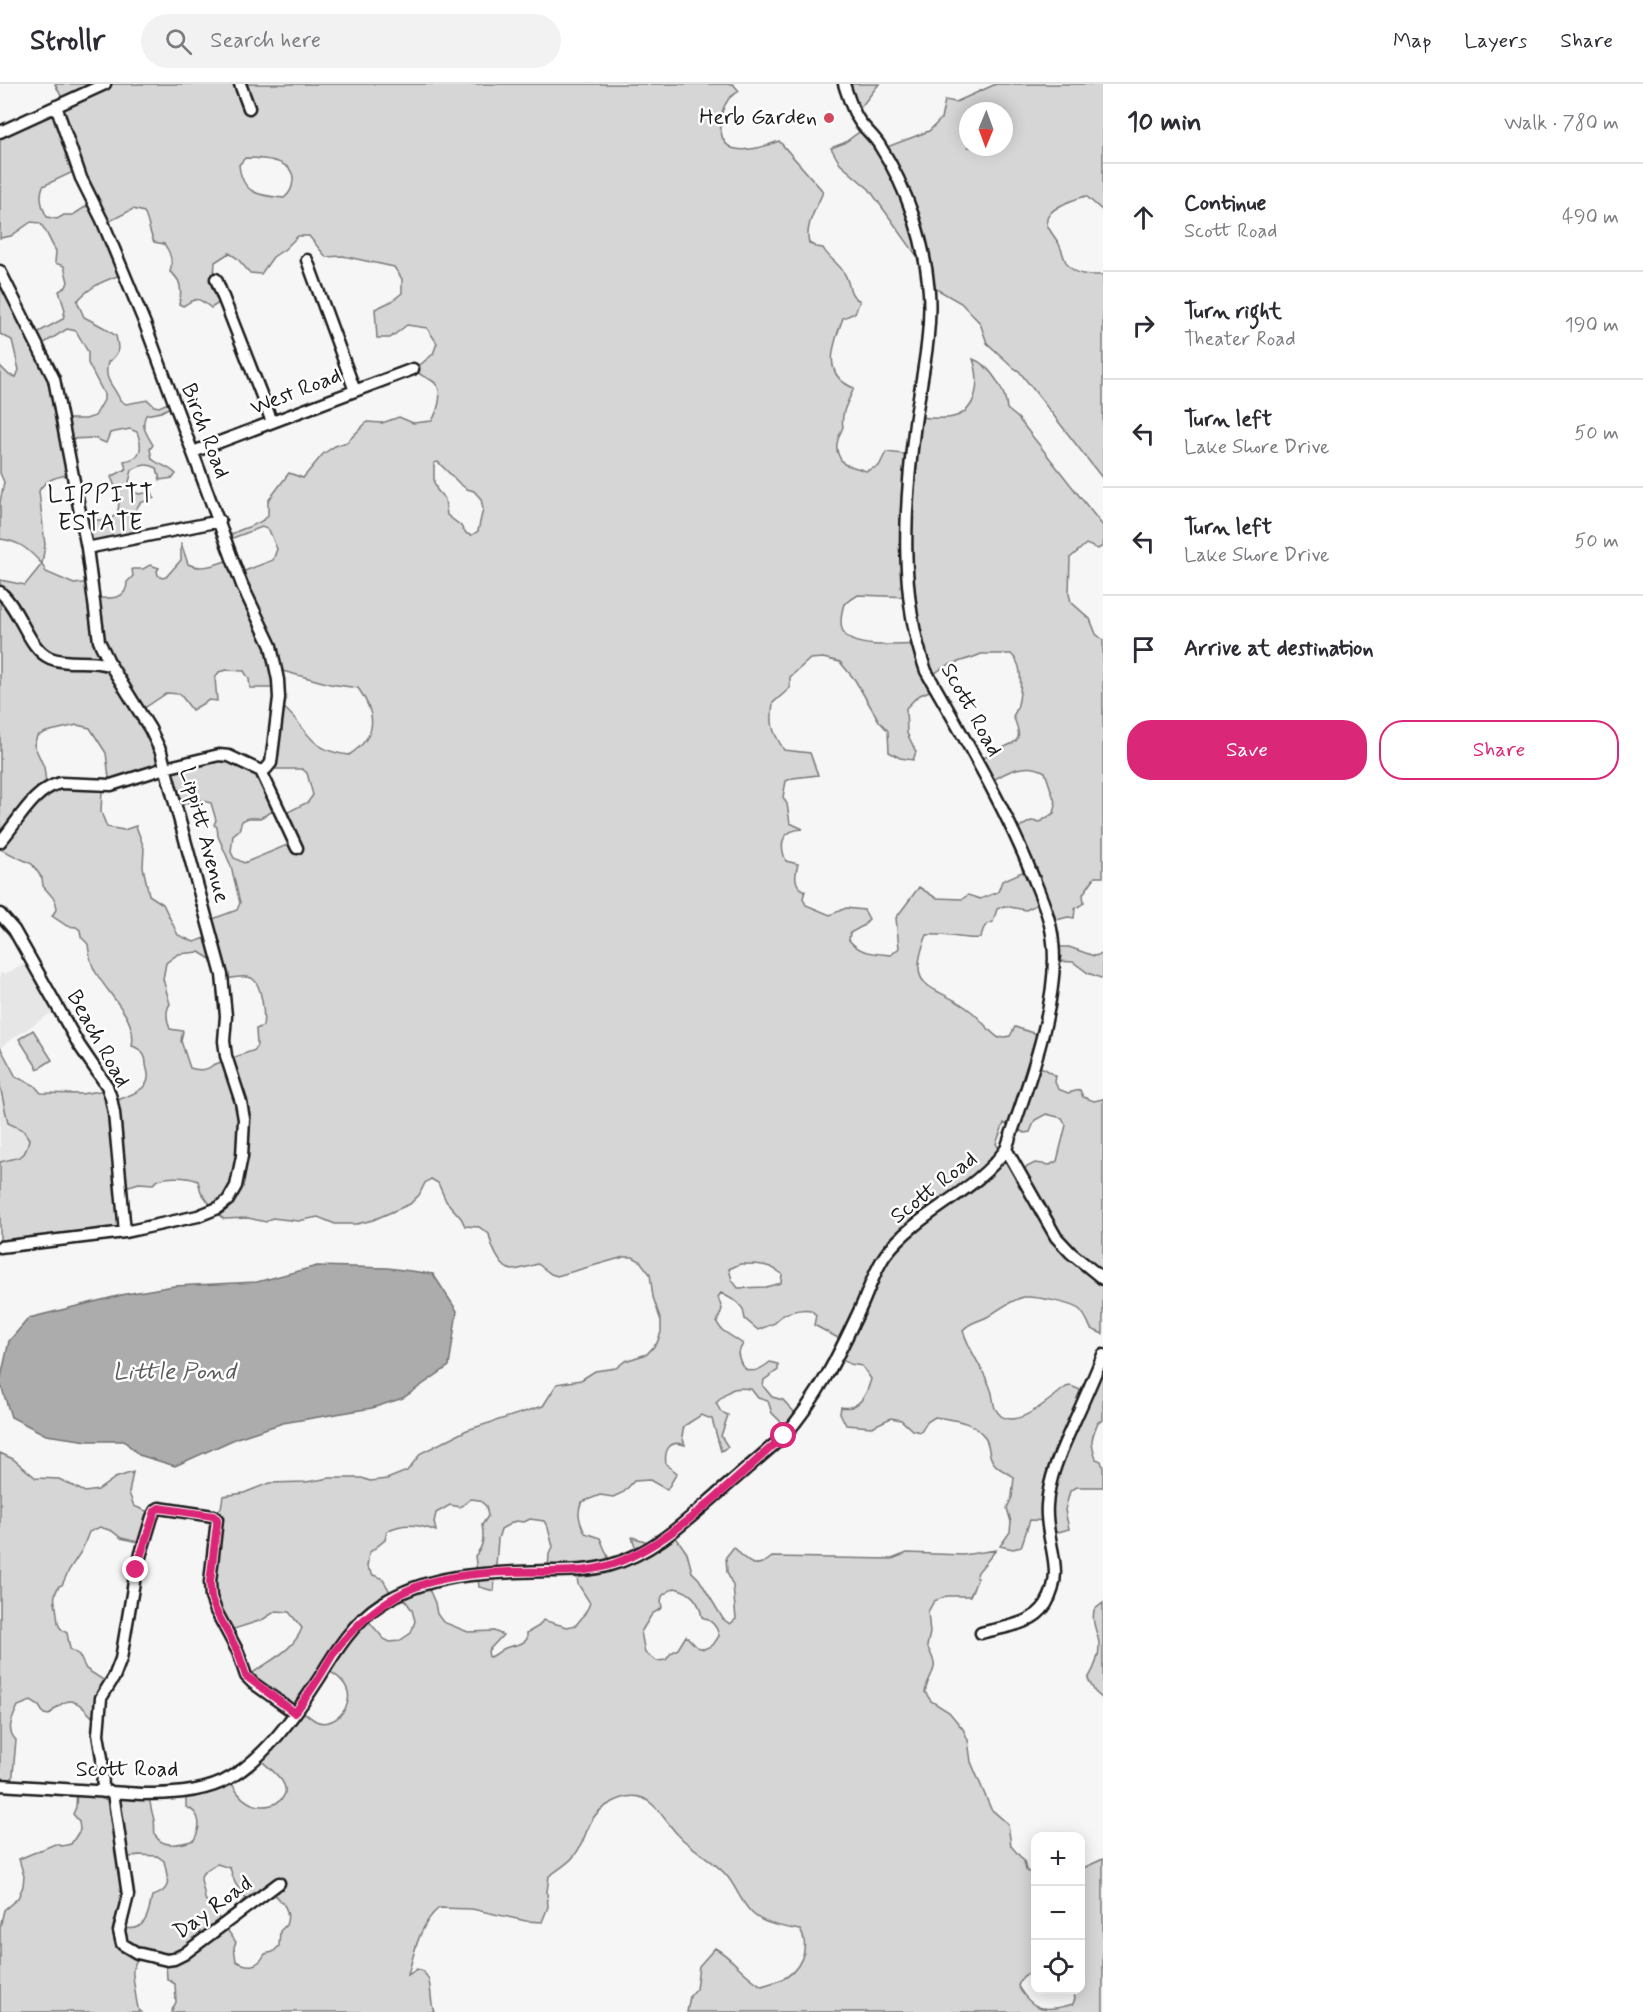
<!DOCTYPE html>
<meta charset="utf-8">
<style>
:root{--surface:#fff;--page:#f2f2f3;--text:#2b2b33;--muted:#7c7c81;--line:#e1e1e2;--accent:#db2777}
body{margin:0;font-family:Mynerve,sans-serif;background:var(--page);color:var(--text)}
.controls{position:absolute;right:18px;bottom:18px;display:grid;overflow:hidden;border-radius:12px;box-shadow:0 3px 15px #0003}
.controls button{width:54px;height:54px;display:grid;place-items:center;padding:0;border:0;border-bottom:2px solid var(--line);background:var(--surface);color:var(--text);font:30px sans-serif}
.compass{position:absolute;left:959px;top:18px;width:54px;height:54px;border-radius:50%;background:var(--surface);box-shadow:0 3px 15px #0003;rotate:181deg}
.stop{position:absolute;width:18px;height:18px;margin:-14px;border:4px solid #db2777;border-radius:50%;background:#fff}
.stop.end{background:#db2777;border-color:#fff;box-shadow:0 2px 6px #0008}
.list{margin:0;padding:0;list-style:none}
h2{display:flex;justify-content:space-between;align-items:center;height:78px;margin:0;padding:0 24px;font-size:26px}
h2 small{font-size:20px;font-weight:400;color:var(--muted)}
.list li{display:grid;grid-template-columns:39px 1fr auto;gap:18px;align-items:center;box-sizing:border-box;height:108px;padding:0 24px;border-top:2px solid var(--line)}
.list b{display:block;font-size:22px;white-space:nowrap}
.list p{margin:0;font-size:20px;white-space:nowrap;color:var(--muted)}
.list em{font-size:20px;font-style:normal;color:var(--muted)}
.actions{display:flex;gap:12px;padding:18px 24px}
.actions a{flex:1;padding:14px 0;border:2px solid var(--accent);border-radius:24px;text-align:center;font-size:21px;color:var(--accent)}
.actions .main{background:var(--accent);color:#fff}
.icon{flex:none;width:33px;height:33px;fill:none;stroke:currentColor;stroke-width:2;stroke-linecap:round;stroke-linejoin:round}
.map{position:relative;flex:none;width:1103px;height:1928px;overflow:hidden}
header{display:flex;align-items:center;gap:36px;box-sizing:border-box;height:84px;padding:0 30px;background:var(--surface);border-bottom:2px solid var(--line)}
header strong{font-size:28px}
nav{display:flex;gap:33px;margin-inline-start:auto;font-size:21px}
.search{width:420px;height:54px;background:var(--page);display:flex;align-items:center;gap:15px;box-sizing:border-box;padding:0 21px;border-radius:33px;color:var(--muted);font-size:22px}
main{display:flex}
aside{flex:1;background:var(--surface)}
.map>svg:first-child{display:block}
.built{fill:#e6e6e6}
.green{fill:#d6d6d6;stroke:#797979;stroke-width:1.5;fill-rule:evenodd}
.water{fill:#acacac;stroke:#727272;stroke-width:1.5}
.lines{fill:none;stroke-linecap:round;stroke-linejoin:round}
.minor-casing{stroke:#1c1c1c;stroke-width:15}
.minor{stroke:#fff;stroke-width:10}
.route{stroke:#db2777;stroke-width:8}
.poi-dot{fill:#d1495b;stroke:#fff;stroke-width:2}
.labels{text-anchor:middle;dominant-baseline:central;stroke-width:5;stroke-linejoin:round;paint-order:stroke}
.poi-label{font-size:22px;fill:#1c1c1c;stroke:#fff;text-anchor:end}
.street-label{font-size:22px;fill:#1c1c1c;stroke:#fff}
.neighbourhood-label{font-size:24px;letter-spacing:1.5px;fill:#1c1c1c;stroke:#fff}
.water-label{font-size:24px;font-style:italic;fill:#5d5d5d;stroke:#fff}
</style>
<header>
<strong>Strollr</strong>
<div class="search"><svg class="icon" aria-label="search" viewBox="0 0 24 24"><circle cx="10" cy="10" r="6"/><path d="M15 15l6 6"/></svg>Search here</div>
<nav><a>Map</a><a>Layers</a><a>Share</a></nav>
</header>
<main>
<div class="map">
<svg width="1103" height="1928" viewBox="0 0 1103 1928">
<rect width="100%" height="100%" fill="#f6f6f6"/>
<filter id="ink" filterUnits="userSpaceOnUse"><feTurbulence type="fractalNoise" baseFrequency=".0167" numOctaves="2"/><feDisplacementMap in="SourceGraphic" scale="12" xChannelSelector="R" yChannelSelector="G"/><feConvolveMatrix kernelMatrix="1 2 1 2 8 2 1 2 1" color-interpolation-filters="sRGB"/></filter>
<g filter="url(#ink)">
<!-- built -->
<path class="built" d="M31 877 56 926 0 963V889L4 890Z
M0 1002 29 1055 27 1066 21 1073 0 1078Z"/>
<!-- green -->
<path class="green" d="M55 0H733L739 7C736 10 730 12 728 16 719 28 716 57 732 64 745 69 767 62 779 57L821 105 823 108C817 123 804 142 809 159L816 163 823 164C829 175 838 178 844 189 851 199 847 211 860 217L855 229 843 234C834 259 820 291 854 304 849 316 840 329 843 343 836 358 833 366 844 380L866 387 879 382 886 368 912 371 915 333C927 333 942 336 953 333 979 327 980 295 973 275 990 281 1006 307 1007 325L1018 334 1103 442V462L1098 465 1086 460 1070 474 1069 510 1071 518 1090 535 1096 550 1103 556V793H1095L1083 810 1084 819 1075 825 1074 834 1068 833 1052 837 1044 817 1026 826 1004 822 997 825 993 838C984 841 983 844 981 854 963 856 946 849 927 851 902 911 939 900 972 928 982 936 988 947 999 954L1010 952 1015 943 1039 951 1030 979 1045 985 1056 992 1055 998 1058 1005 1068 1009 1080 1006 1083 1013 1094 1017 1103 1015V1250L1091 1245C1088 1238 1085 1230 1079 1225 1070 1219 1035 1212 1024 1213 1010 1216 999 1226 987 1233 977 1238 970 1238 963 1246 969 1268 984 1285 991 1306 993 1311 993 1319 995 1324 1009 1354 1051 1314 1066 1303L1071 1302 1085 1308 1103 1272V1336L1098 1338C1091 1355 1090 1358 1096 1375L1101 1377 1103 1383V1403H1077L1070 1407 1065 1426 1069 1445 1051 1450 1047 1437 1030 1436 1021 1463 1013 1465 1000 1462 1010 1448 1011 1438 1007 1424 1012 1413 1014 1393C1007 1388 996 1385 992 1376 988 1370 990 1361 985 1354 975 1337 953 1336 935 1333L927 1338 921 1348 912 1346 901 1336 891 1334 872 1343 846 1341 840 1329 841 1323C859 1327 867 1310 871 1295L862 1282 850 1280 836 1273 840 1255 814 1241 816 1231 811 1226C800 1224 780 1229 775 1239L758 1246 745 1235 743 1225 737 1218 721 1209 718 1213 722 1225 717 1239 722 1246 743 1260 738 1269C742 1291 754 1291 770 1278L778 1280V1286L764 1296 763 1302 772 1313 783 1316 797 1331 786 1343 772 1329 768 1317 758 1314 751 1305C731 1302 730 1306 716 1319L721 1328 728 1331 721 1352 728 1363 721 1367 712 1335 701 1331 684 1342 682 1352 685 1361C669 1355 664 1367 666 1380L677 1389 667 1406 650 1396 634 1397 624 1408 613 1413 600 1411 582 1418C576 1428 580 1439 585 1449L600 1454 610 1478 637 1468 632 1453 654 1460 675 1452 687 1469 692 1488 699 1495 723 1535 730 1540 736 1535 733 1502 727 1488 726 1473 734 1463C746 1477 754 1488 772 1473L892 1475 907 1469 963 1471 996 1466 978 1488 976 1494H978L970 1512H947L934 1517 928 1528 930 1549 927 1562C942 1590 930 1583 925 1608L931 1617 949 1628 963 1645 968 1656 971 1678 991 1725 1008 1740 1011 1762 1024 1777 1026 1786 1033 1791 1035 1789V1890C1024 1889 1022 1892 1018 1902 1033 1928 1046 1928 1073 1920L1075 1914 1072 1906H1080L1081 1785 1103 1775V1928H687L690 1912 696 1905 699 1882 715 1864C733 1874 744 1892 762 1902 768 1900 775 1898 781 1896 800 1887 811 1864 800 1846 785 1843 765 1841 753 1830 741 1819 737 1804 727 1792 714 1776 696 1768 681 1754 658 1732 650 1696 609 1720 584 1734 589 1754 574 1772 568 1780 557 1786 549 1792L547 1808 548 1823 542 1838 526 1837 472 1825 439 1824C420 1839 414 1869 408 1891L417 1885C435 1890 428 1912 434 1928H171L176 1918 175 1900 167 1895 166 1879 138 1872C137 1876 134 1881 133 1886 132 1889 137 1923 139 1927L142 1928H0V1843L4 1826 18 1814 23 1802 24 1792 19 1775 55 1760 62 1762 71 1760 80 1746 79 1737 73 1730 76 1723 77 1706 149 1707C149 1718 151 1725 154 1736 155 1740 154 1745 155 1750 160 1765 183 1760 194 1756 201 1744 202 1729 186 1723V1704L228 1692C233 1702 238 1712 248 1718 266 1729 295 1716 282 1697 276 1688 263 1679 255 1671L293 1627 250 1591C269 1576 293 1568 302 1544L289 1528 276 1527 262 1536 231 1546C202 1513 212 1471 215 1431L221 1424 223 1412 244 1409 269 1399 306 1398 330 1394H362L370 1397 387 1395 407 1387 421 1369 467 1346 543 1322 557 1300 581 1296 595 1287 616 1284 625 1277 647 1270 657 1259 661 1248V1237L653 1213 650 1190 640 1177 633 1173H624L557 1192 551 1190 538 1180C530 1182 521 1185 513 1186 500 1186 491 1161 489 1150L479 1143 465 1142 461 1134 446 1117 438 1099 431 1095 425 1099 419 1111 410 1120 373 1136 357 1140H335L318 1133 298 1137 272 1134 266 1138 248 1134 224 1135 211 1125 212 1123 201 1108 198 1097C187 1092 161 1091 153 1100L139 1099 125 1103 123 1145 0 1165V1078C18 1072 25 1078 29 1055L23 1046 8 1039 0 1002V963L16 993 34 1001 41 1009 81 1010 106 1006 113 1018C122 1014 148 1007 148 994 149 989 146 984 146 980 146 970 141 965 132 962 138 934 107 910 95 887 90 878 89 870 88 860L81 853 80 846 76 843 67 842 52 832 57 824 55 816 43 802 42 794 32 780 0 765V496L25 501 42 480C29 466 20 457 0 455V418L4 398 0 389V282L9 291 16 293 19 286 12 256 0 250V186L35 250 63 235 65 226 59 207 66 203 68 198 64 182 55 179 56 167C50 158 47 147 40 139L31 138 11 152 0 154V47L64 18ZM245 74C260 74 295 75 293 97 292 105 290 109 284 114 258 112 242 109 239 81ZM77 86 93 118 73 131H64L57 135 47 133C42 124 39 112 43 102ZM133 125 144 128C149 138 149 148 154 158L164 160C171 169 173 177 170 188 182 195 182 208 179 220L183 222C197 213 198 213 211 224L222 217 214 193 215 178 229 169 237 174 250 189 261 190 273 173 285 165 298 152H309L326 173 343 172 394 183 402 195V209L392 217 375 225 377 254H390L407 241 427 244 437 259 433 270 415 285C421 293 424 292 431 296 446 304 438 326 432 337L413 339 399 333 382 339 367 338 347 358 335 362 323 370 303 394 289 389 268 417V432C258 443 241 443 229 452L230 455 262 443 269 446 277 465 273 476 242 488 235 474C220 478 203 488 188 480L181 459V476L166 493 162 494 158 491 157 487 159 484 150 481 143 485H132L133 492 127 498C127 517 109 514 94 514L91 498 74 500 46 488 42 480 45 461 39 407C45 395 59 392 72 390L69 355 94 354 106 359 110 349 130 345 137 348C143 363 142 375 124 377L126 385 111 393C116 404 127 431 108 435 100 437 91 435 83 436L88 460 139 450 136 425 140 419 154 414 152 408 139 410 132 407 129 398 132 386C141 381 147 379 157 384L160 396 173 394 176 390C170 383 159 381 152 375L150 365 153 361C147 350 140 343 146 331L161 328 178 319 175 316 159 323 154 322 148 316 126 320 120 316C114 301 103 297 108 278 120 270 119 265 116 252L103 243 84 233 77 217C92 201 105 196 126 189L106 139ZM67 245 76 247 88 268V279L104 310V316L95 332 86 335H65L41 261ZM438 378 460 400 467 405 474 407 481 415 483 425 478 447 472 451 467 450 460 441 447 431 445 415 437 406 434 398V379ZM858 511 911 513 917 560C905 561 892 561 880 561 849 560 834 553 844 520ZM981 570H1011C1013 572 1016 575 1017 578 1023 589 1021 622 1013 632 1025 659 1017 657 995 667 989 670 983 675 978 678L989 699C1005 688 1026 677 1045 688L1056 721 1054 729 1040 738 1031 737 1014 746 1029 785 1002 797 998 808 980 815 968 811 962 815 936 814 919 803 896 834 899 864 891 871C874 869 860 870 849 856L850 849 863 842 869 835 864 826 846 824 830 831 806 821 803 814 805 807C793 801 795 791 798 780L786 777C778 758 783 746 803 745L790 739 787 720 783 713 786 697 793 694 818 691 810 669 784 666C772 647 770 641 773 619L790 604V593L810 575 823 574 840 578 855 596 879 637 888 647 889 668 900 674 913 676 916 668 907 649 906 624 918 612 936 604 932 593C943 578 965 578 981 570ZM226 586 244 587 249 595 250 604H278L279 586 330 600 358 604C377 631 378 652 349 671 306 666 310 645 283 623L265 685H302L307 689 313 711 308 718 282 731 292 759 244 779 234 774 231 768 233 751 239 746 242 737 248 734H260L277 725 252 682 208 668 166 682 140 627 167 609 180 610 192 626 209 616 217 617 215 594 219 588ZM77 641 90 644 106 669 110 702 166 685 176 722 200 716 211 719 216 736 214 741 217 743 218 752 231 782 240 819 237 826 210 836 212 852 194 858 178 851 163 820 149 811 143 783 144 764 136 742 124 746 107 743 101 728 102 707 101 703 46 699 44 683 34 661 37 652 46 648ZM199 868 220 881 223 896C231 894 246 890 253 895 262 902 265 931 263 942L256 945 257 961 255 966 213 981C206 987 199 987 190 984L181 957 183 947 170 945C167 937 165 927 170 920L163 895 166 879 178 870ZM1046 1030 1062 1034 1066 1041 1057 1077 1050 1081 1035 1079 1017 1088 996 1060 1004 1039 1025 1049 1030 1048 1035 1036ZM740 1180C756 1180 769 1179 782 1190L781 1199 766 1203 738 1204 732 1196 729 1185ZM471 1415 479 1416 486 1422 488 1432 482 1441C484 1453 484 1462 475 1472L479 1503 494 1507 498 1455 501 1445 515 1437 524 1438 530 1435 544 1437 548 1444 553 1463 549 1470 548 1487 576 1486 578 1500 590 1519C587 1528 582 1534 576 1541L567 1543 543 1536 539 1542 527 1549V1555C521 1562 516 1560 508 1563 500 1565 496 1572 489 1573L488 1567 503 1551 494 1547 468 1548 443 1538 437 1530 435 1519 426 1498 400 1509 412 1526 415 1537 411 1549 399 1557 390 1558 384 1555 366 1534 392 1511 382 1494 373 1491 367 1483 369 1469 385 1456 387 1447C403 1438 419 1440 436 1447L434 1438 436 1429 450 1421 460 1423ZM675 1504C691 1508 699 1516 702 1533 712 1537 717 1542 719 1552L713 1561 704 1565 697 1563 686 1552 678 1565 671 1569 666 1576 657 1577 645 1569 641 1548 652 1530 662 1524C659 1511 663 1510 675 1504ZM326 1585C335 1591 345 1596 348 1608 352 1624 333 1645 316 1637 310 1634 303 1627 297 1623ZM138 1771 157 1772 164 1777C168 1795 173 1807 152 1812 149 1828 146 1848 126 1844L123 1775ZM217 1780 230 1784 235 1799 248 1818 270 1806C281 1817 292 1825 286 1841L280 1847 279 1862 273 1868 265 1870C258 1883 249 1884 236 1877L234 1863 236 1858 205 1815C203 1793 192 1793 217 1780Z
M842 0H879L861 23H852Z
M996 0H1103V127L1086 112C1075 115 1043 125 1047 140 1049 147 1056 154 1059 160 1062 166 1063 172 1066 178 1074 192 1089 191 1103 191V395L1019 287 1014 284 987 259 980 239 961 219 926 199 922 179 869 105 840 80 831 64 844 59 862 46 882 65 929 47 941 35 945 16 956 18ZM968 27H1004V63H968Z
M1055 863H1069L1094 872 1103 870V895L1088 889 1073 878 1058 877Z
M33 946 52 976 38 985 19 955Z
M0 1369 13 1375 36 1394 59 1395 85 1408 98 1406 115 1394 133 1388 129 1409 134 1422 153 1430 142 1459 121 1454 112 1447 100 1443 89 1448 82 1466 69 1486 62 1501 59 1502C51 1515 56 1518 57 1530 58 1539 57 1544 67 1549L70 1565 79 1571 86 1585 108 1599 99 1631 94 1635C76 1615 69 1609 49 1631L44 1630 39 1622 31 1617 18 1622C13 1634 5 1645 16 1656L12 1701 0 1700Z
M1103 1519V1615L1095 1608 1088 1595C1095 1583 1102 1568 1098 1554 1095 1543 1092 1537 1094 1526Z"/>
<!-- water -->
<path class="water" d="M317 1182 388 1184 433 1190 457 1227 449 1282 403 1314 372 1324 283 1339 237 1354 175 1382 139 1371 124 1357H88L46 1351 11 1333 0 1298 9 1257 29 1234 126 1210 174 1202 257 1198Z"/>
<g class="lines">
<defs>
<path id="minor" d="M240 0 249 24
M56 22 81 94 102 136 145 240 242 501 271 562 278 596 279 614 271 679 266 685 261 687
M0 48 105 0
M307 176 355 307
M0 187 54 295 87 464 99 557 111 582 150 645 161 668 222 891 226 932 224 957 226 972 241 1018 244 1035 242 1072 236 1102 228 1116 218 1124 198 1132 125 1148 0 1163
M216 195 272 338
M193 368 413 285
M87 464 220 437
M0 508C21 526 28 565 50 574 69 582 91 574 111 582
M0 758C18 738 33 706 60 699L111 701 165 684 219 671 229 672 261 687 297 764
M0 830 14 846 79 961 107 1002 111 1014 114 1029 125 1148
M1006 1065 1056 1153 1071 1169 1103 1195
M981 1549C1003 1543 1033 1541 1046 1520 1067 1485 1044 1457 1047 1421 1049 1391 1062 1365 1074 1338 1084 1316 1094 1293 1103 1271
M0 1701 142 1710C168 1710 198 1709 222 1698 262 1679 297 1629 320 1593 335 1568 355 1536 381 1520 431 1488 489 1489 547 1487 568 1487 590 1487 610 1481 651 1470 684 1439 715 1412 738 1392 761 1372 784 1352 818 1314 839 1270 861 1223 869 1206 875 1185 886 1170 919 1127 974 1110 1006 1065 1026 1007 1060 918 1053 858 1051 835 1041 813 1033 793 1004 720 964 654 926 587 898 510 905 419 915 339 921 295 932 252 929 208 925 158 907 104 880 62 875 53 866 46 860 38 852 27 848 12 844 0
M103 1708 102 1674 98 1650 101 1614 114 1593 121 1575 136 1486 152 1433 155 1427 159 1424 213 1432 217 1435 210 1498 211 1513 216 1527 238 1568 246 1592 253 1599 295 1629
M113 1709 128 1811 119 1847 122 1860 137 1869 167 1876 174 1875 184 1870 279 1799"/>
</defs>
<!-- minor casing -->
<use href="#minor" class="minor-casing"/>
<!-- minor -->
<use href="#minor" class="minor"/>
</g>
</g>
<g class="lines" filter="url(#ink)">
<!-- route -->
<path class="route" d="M136 1486 155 1427 159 1424 213 1432 217 1435V1440L210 1498 211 1513 216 1527 238 1568 246 1592 295 1629C305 1615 314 1602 323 1587 329 1577 335 1565 343 1557 392 1501 437 1490 509 1488 543 1487 581 1491 613 1480 674 1459 735 1394 784 1352"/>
</g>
<!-- markers -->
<circle class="poi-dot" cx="829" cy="34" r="6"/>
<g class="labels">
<!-- poi labels -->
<g class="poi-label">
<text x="817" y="34">Herb Garden</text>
</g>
<!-- street labels -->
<g class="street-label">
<text transform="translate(296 308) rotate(-21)">West Road</text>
<text transform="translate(205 347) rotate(69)">Birch Road</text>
<text transform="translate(971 626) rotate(61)">Scott Road</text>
<text transform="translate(204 751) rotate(75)">Lippitt Avenue</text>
<text transform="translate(98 955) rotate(61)">Beach Road</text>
<text transform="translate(934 1104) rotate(-38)">Scott Road</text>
<text x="127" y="1686">Scott Road</text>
<text transform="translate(213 1824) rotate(-36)">Day Road</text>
</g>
<!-- neighbourhood labels -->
<g class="neighbourhood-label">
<text x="101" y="411">LIPPITT<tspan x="101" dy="28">ESTATE</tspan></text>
</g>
<!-- water labels -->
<g class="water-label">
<text x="174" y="1288">Little Pond</text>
</g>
</g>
</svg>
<div class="controls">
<button>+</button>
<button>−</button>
<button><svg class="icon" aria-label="locate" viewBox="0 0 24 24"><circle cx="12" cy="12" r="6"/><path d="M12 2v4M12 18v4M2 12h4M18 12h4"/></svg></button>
</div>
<svg class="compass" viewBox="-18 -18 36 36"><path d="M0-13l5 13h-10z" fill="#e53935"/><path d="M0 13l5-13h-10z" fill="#7c7c81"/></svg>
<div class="stop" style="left:784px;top:1352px"></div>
<div class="stop end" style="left:136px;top:1486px"></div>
</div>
<aside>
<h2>10 min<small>Walk · 780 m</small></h2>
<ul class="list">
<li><svg class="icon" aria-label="ahead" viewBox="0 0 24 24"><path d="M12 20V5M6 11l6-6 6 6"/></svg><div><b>Continue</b><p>Scott Road</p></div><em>490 m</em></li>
<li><svg class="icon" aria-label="right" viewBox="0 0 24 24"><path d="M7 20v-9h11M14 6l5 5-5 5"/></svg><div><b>Turn right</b><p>Theater Road</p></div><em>190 m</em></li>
<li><svg class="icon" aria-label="left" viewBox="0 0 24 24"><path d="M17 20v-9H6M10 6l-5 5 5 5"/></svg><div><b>Turn left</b><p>Lake Shore Drive</p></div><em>50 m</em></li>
<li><svg class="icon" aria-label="left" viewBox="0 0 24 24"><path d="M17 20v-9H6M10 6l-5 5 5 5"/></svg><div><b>Turn left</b><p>Lake Shore Drive</p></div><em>50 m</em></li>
<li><svg class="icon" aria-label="arrive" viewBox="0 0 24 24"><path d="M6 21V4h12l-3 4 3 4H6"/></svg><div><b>Arrive at destination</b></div></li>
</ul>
<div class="actions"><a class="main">Save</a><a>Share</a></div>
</aside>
</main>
